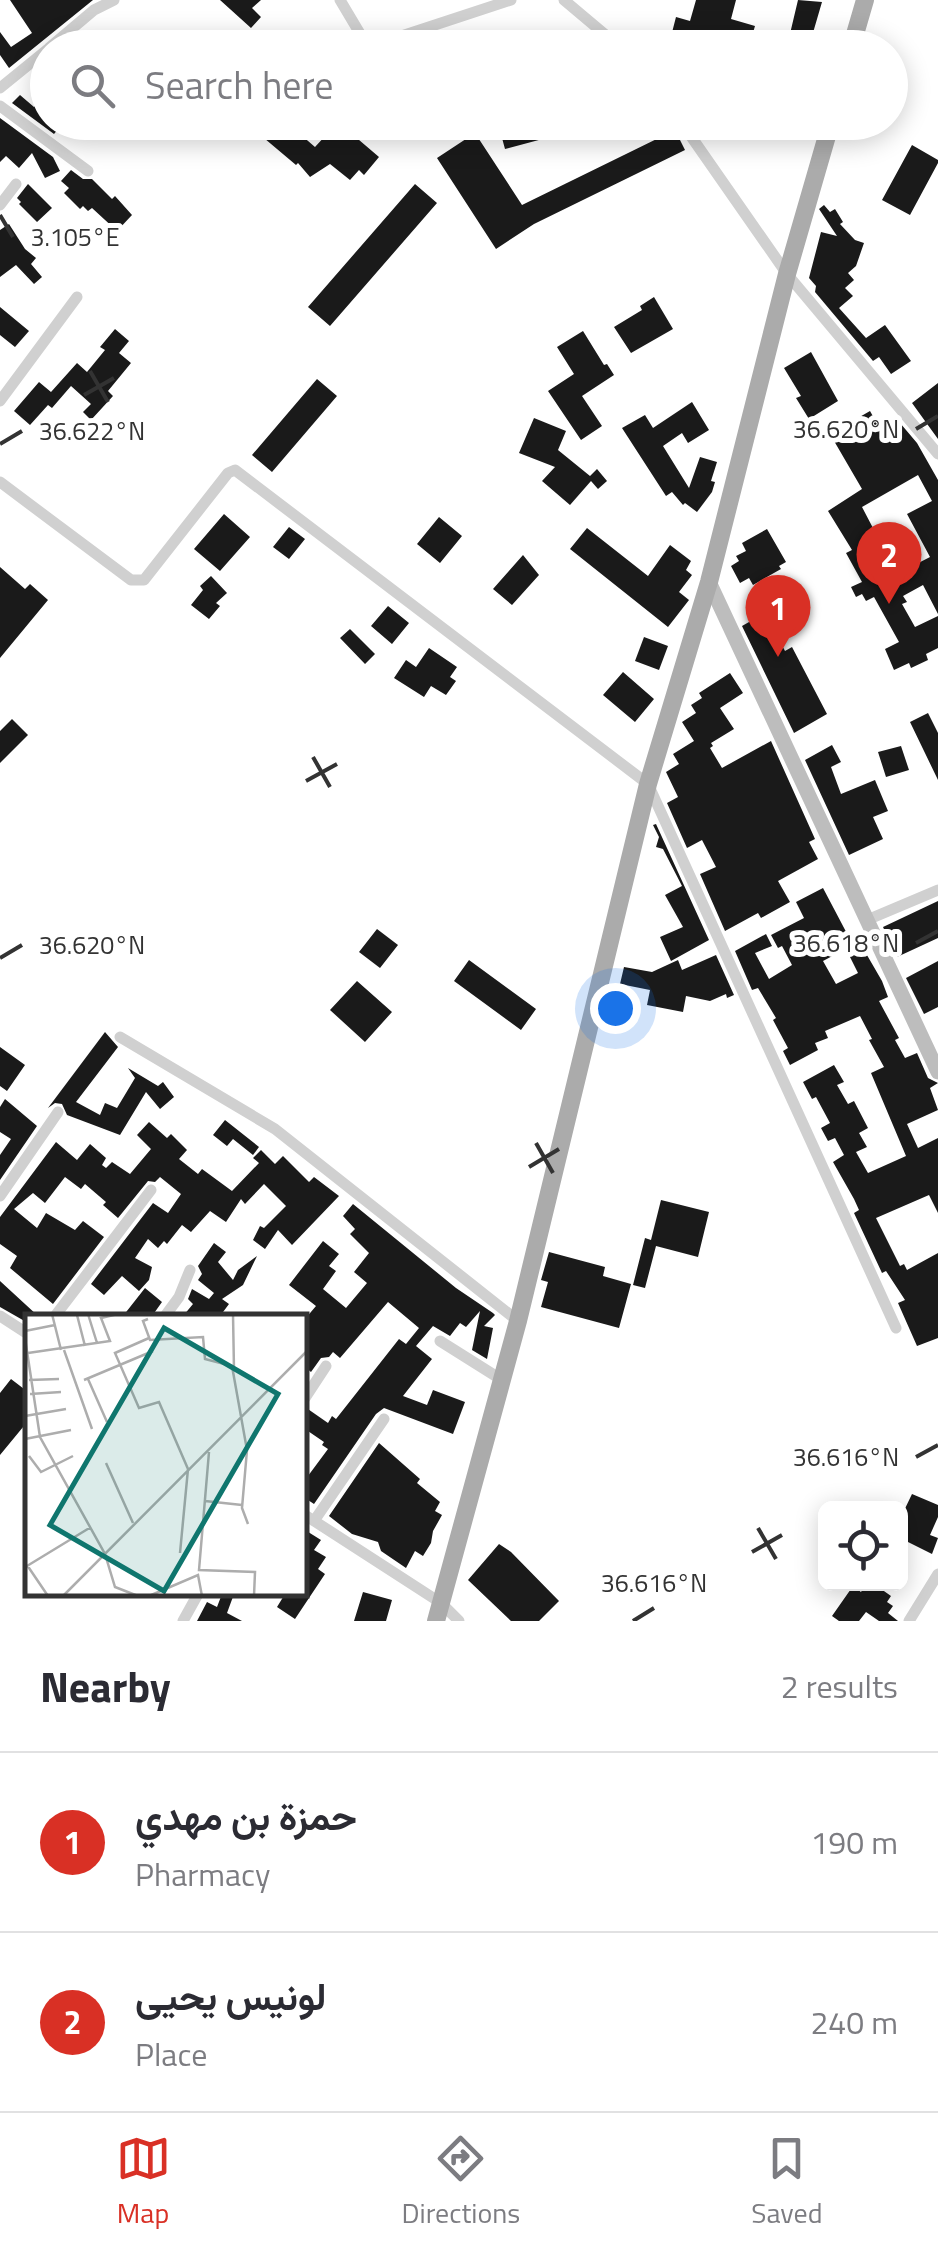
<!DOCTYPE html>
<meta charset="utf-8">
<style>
:root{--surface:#fff;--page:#f7f7f7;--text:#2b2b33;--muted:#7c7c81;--line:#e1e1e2;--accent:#d93025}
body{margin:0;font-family:"Titillium Web",Vazirmatn,sans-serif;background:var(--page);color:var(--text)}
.controls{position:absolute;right:30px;bottom:30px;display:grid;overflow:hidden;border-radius:15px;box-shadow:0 5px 25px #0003}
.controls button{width:90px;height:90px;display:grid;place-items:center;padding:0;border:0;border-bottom:2px solid var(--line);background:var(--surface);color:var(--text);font:50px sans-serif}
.you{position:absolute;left:615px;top:1008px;width:35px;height:35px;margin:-25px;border:8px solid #fff;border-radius:50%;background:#1a73e8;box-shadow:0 0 0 15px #1a73e833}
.badge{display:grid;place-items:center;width:65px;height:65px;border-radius:50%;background:var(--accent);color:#fff;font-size:32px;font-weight:700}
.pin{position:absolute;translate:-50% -82px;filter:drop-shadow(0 2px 5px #0008)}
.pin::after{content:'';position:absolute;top:52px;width:35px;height:30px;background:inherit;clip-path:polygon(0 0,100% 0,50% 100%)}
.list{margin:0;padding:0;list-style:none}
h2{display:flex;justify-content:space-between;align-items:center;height:130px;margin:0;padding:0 40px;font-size:42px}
h2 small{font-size:32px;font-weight:400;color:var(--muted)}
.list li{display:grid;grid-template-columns:65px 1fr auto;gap:30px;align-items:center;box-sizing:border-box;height:180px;padding:0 40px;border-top:2px solid var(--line)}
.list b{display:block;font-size:38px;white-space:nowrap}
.list p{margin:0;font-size:32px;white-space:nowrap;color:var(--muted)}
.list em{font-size:32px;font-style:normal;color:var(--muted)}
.icon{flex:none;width:55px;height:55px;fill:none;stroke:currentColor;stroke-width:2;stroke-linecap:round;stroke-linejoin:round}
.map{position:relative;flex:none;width:938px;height:1621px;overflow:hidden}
.search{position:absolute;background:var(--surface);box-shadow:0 5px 25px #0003;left:30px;right:30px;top:30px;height:110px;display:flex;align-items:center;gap:25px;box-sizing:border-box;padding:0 35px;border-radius:55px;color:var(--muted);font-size:38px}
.sheet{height:490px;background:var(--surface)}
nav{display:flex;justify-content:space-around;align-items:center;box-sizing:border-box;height:140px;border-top:2px solid var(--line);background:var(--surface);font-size:28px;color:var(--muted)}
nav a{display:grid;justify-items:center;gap:5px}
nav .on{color:var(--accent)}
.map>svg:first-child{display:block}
.building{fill:#1a1a1a;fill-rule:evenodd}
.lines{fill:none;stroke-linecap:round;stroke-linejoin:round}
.street{stroke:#d0d0d0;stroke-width:11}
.secondary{stroke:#bdbdbd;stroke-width:15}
.primary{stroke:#ababab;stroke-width:18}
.ticks{fill:none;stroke:#333;stroke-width:4}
.inset-road{fill:none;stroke:#adadad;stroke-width:2.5}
.view{fill:#0f766e;fill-opacity:0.15;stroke:#0f766e;stroke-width:5}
.inset-edge{fill:none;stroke:#333;stroke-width:5}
.ticks-label{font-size:25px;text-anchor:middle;fill:#333;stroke:#fff;stroke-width:10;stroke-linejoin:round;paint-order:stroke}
</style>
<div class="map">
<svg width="938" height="1621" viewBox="0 0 938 1621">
<rect width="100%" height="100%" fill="#fff"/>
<!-- building -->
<path class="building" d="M10 0H93L9 68 0 55V32L11 47 32 33Z
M220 0H261L252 8 261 17 251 28Z
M696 0H736L731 19 755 26 752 36 783 44V48H668L676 17 690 21Z
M798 0 822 2 810 43 789 38Z
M48 91V122H64L54 134 12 103 20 95 34 107Z
M0 118 53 157 60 171 45 178 32 153 19 168 6 156 0 162Z
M238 122H286L315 147 338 122 379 157 364 175 359 170 350 180 330 164 310 177 298 163 296 165 258 133 256 137Z
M515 122H590L591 126 505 149 499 127Z
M675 130 685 150 534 224 496 249 437 158 475 133 522 205Z
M912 145 938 160V163L910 215 882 200Z
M71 170 83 179H92L112 199 115 196 132 215 117 231 92 208 88 211 83 206 80 209 64 193 69 188 61 181Z
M28 184 52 208 37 222 19 204 21 202 17 198Z
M415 184 437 203 330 326 308 307Z
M824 205 830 212 835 209 843 222 840 224 855 240 864 243 856 266 848 273 854 280 845 288 853 296 839 308 866 338 885 325 911 361 891 374 879 357 873 361 815 292 816 286 809 278 821 232 837 236 819 209Z
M9 224 25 249 36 258 31 264 42 277 34 284 16 265 0 277V230Z
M654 297 673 329 631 353 614 327 642 310 640 306Z
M0 307 29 331 15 347 0 335Z
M115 329 129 341 119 353 131 363 108 391 113 396 91 420 83 412 91 404 71 386 52 408 48 405 30 425 14 411 39 382 51 392 77 363 87 372 105 350 100 347Z
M583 331 604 365 607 364 614 375 582 396 602 426 581 440 548 391 574 374 557 347Z
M811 352 838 401 809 419 796 398 801 396 784 368Z
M317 379 337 396 272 472 252 455Z
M938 383V439L912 403Z
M692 402 709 430 688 443 682 433 663 446 689 488 700 457 717 462 711 481 715 482 712 492 697 512 685 503 683 505 672 492 666 496 622 428 645 415 653 428Z
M870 411 879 427 895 417 917 443 938 480V614L923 585 903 596 907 602 902 604 915 627 938 616V648L926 654 928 660 911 668 909 663 894 670 885 649 899 642 874 597 866 601 862 594 856 597 851 587 862 582 846 553 852 550 828 511 862 489 830 434ZM918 475 932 501 907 514 930 557 897 574 862 507Z
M534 418 566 431 558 450 590 476 597 469 607 481 598 489 591 481 570 505 542 481 555 467 519 453Z
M224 514 250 537 220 571 194 549Z
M439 517 462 536 440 563 417 544Z
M289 527 305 539 289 559 273 547Z
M587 528 648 576 670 545 691 561 686 570 692 575 679 592 689 600 668 627 570 549Z
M767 529 786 562 779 566 781 569 753 585 749 578 740 583 731 566 739 561 736 556 746 551 742 543Z
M523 555 539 575 512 605 493 589Z
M0 567 25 589 30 584 48 600 0 658Z
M211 576 227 593 216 603 220 606 209 619 191 605 203 590 200 586Z
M388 606 409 623 392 644 371 626Z
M765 613 785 651 792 647 827 714 794 733 742 626Z
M350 629 375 654 365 664 340 638Z
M644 637 668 646 659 670 635 661Z
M429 648 457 667 450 677 456 681 446 695 431 686 424 697 394 678 406 660 416 667Z
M623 672 654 699 635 722 603 695Z
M730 673 743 693 720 708 734 729 711 743 713 746 710 748 722 768 771 741 815 839 809 842 818 859 778 881 790 902 761 918 758 913 725 931 700 874 716 867 702 840 687 848 667 803 678 797 666 772 679 764 673 754 694 741 682 722 696 713 691 705 702 698 699 693Z
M928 713 938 733V780L910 722Z
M12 719 28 735 0 763V731Z
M832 745 841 762 831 767 841 794 875 780 888 811 873 817 883 839 849 855 805 760Z
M901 746 909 770 886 777 878 752Z
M656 824 709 940 671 961 660 937 683 927 665 895 682 886 663 849 656 847 659 837 653 825Z
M823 888 853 945 823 961 836 984 858 973 847 951 860 943 882 981 888 997 879 1001 899 1038 895 1040 905 1058 917 1053 928 1078 938 1083 930 1088 938 1110 907 1124 918 1148 938 1138V1213L929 1195 876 1218 900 1266 904 1264 907 1270 938 1253V1338L917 1346 898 1303 905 1300 886 1271 882 1273 854 1213 859 1210 854 1199 833 1162 844 1155 835 1138 828 1141 821 1128 830 1123 816 1097 812 1099 803 1082 834 1065 844 1082 837 1085 848 1104 854 1101 868 1128 859 1133 867 1147 856 1152 868 1173 906 1156 871 1073 884 1067 869 1040 872 1039 860 1016 825 1031 828 1038 815 1043 818 1050 790 1065 783 1051 788 1048 773 1020 776 1018 758 988 752 990 735 951 766 934 772 946 755 953 769 979 792 965 782 946 778 948 771 935 804 918 796 902Z
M938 901V938L897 957 883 927Z
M377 929 398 945 380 968 359 952Z
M716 955 734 995 727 998 726 994 710 1001 686 996 683 1012 647 1005 650 990 620 984 624 967 652 972 678 960 682 970Z
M469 960 536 1009 521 1030 454 981Z
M938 961V1007L924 1014 906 978Z
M357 981 392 1012 365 1042 330 1010Z
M105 1032 118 1047 76 1102 100 1115 105 1103 117 1108 135 1078 128 1068 158 1086 163 1082 174 1097 160 1109 146 1092 120 1135 67 1115 62 1104 55 1103 48 1108Z
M0 1047 25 1065 7 1091 0 1086Z
M5 1099 37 1126 0 1180V1155L11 1139 0 1132V1107Z
M225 1120 259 1147 253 1155 233 1139 227 1146 213 1135Z
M149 1122 167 1138 171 1134 187 1150 179 1159 198 1174 202 1169 232 1191 259 1163 253 1158 261 1150 275 1164 283 1156 309 1182 314 1177 339 1196 292 1245 278 1230 265 1249 253 1240 260 1226 264 1228 286 1206 264 1184 245 1204 241 1199 226 1222 210 1211 191 1232 182 1225 167 1244 164 1241 158 1248 148 1239 135 1258 152 1267 149 1280 139 1291 122 1276 104 1295 91 1284 153 1203 168 1213 181 1194 160 1177 155 1182 148 1181 118 1218 103 1205 106 1202 85 1184 81 1189 65 1177 45 1203 33 1193 14 1209 37 1228 46 1213 75 1230 83 1221 104 1237 53 1304 10 1268 17 1256 0 1244V1217L56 1142 77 1160 90 1144 106 1158 102 1165 106 1168 112 1162 130 1174 151 1149 137 1135Z
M661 1200 709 1212 698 1257 656 1246 645 1288 633 1285 645 1238 651 1240Z
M353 1204 456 1288 493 1313 495 1315 484 1326 493 1328 487 1359 472 1350 480 1311 466 1327 460 1323 450 1336 433 1326 416 1346 432 1359 403 1396 427 1405 433 1390 465 1402 453 1434 384 1408 376 1414 314 1504 305 1498V1480L328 1449 322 1445 324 1442 305 1429V1407L328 1423 332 1416 336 1419 399 1339 406 1344 419 1328 388 1302 340 1358 333 1352 329 1357 321 1358 311 1372 305 1367V1319L316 1306 289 1285 323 1241 339 1254 329 1266 336 1271 323 1289 346 1308 367 1283 354 1272 369 1253 350 1234 355 1229 343 1216Z
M214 1243 226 1252 218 1262 233 1280 238 1270 257 1256 243 1285 222 1299 229 1304 220 1316H183L193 1304 188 1299 192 1289 209 1299 214 1293 198 1280 202 1274 198 1266Z
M549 1252 605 1267 603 1276 631 1284 619 1328 541 1307 548 1282 541 1280Z
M0 1281 38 1316H28V1323L0 1307Z
M145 1288 162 1302 152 1316H123Z
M11 1379 28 1392V1421L0 1455V1393Z
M379 1443 420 1479 417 1483 440 1502 435 1511 442 1515 433 1531 431 1543 423 1556 415 1551 406 1568 381 1551 378 1542 352 1534 329 1516Z
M912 1494 938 1505V1517L930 1535 938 1538 932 1554 900 1538V1519Z
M305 1530 321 1540 314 1550 326 1557 318 1569 325 1574 295 1619 277 1607 285 1594H305Z
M499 1544 511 1552 559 1601 539 1621H511L468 1580Z
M866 1584H874L891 1596 887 1602 893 1606 888 1613 898 1621H879L866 1612 859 1621H839L832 1616 853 1586 861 1592Z
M363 1592 392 1600 386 1621H354Z
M222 1594H234L227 1613 242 1621H197L207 1602 217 1607Z"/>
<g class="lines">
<!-- street -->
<path class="street" d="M340 0 368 47 511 0
M564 0 621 48
M49 48 94 10 114 0
M0 88 48 49
M0 106 88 171
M681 122 787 274 938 454
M0 205 16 184
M0 401 77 297
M0 482 131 580H144L228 473 235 470 648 784 896 1328
M867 920 938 890
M120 1037 275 1129 518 1321
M0 1196 58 1112
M0 1316 28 1334
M55 1316 151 1190
M165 1316 179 1297 190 1270
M440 1341 502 1380
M305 1398 326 1366
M305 1515 441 1603 459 1621
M314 1521 384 1419
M183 1621 198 1594
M909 1621 938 1574"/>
<!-- secondary -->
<path class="secondary" d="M709 582 938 1072"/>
<!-- primary -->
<path class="primary" d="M851 48 865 0
M436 1621 518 1321 648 784 709 582 787 274 831 122"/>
</g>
<!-- ticks -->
<path class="ticks" d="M0 215 13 237M90 371 108 402M84 395 114 378M916 429 938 416M0 444 22 431M313 757 330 787M306 781 337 764M916 943 938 931M0 958 22 945M536 1143 553 1173M529 1167 559 1149M916 1457 938 1445M758 1528 776 1559M752 1552 782 1535M633 1621 654 1608"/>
<!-- overview -->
<g transform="translate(25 1314)">
<rect width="282" height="282" fill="#fff"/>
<path class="inset-road" d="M27 0 36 36M63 0 72 29M208 0 209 56M52 1 60 32M123 5 118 7 125 26 178 23 180 45 207 52 222 136 217 194 223 210M0 17 30 11M0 24 15 123 80 240 90 273 113 282M124 24 90 39 114 94 134 88 163 155 155 239M39 36 67 115M3 39 85 27 76 4 93 0M63 65 82 108M4 66 34 65M59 66 128 37M5 80 36 78M0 102 41 95M0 125 46 116M184 138 174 256 230 258 229 282M4 142 16 158 48 142M81 149 108 209M180 187 217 191M2 251 23 282M2 252 66 213M38 282 283 36M124 282 173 261 177 282"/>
<path class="view" d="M139 14 253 80 139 277 25 211Z"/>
<rect width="282" height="282" class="inset-edge"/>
</g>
<g class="ticks-label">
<text x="75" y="246">3.105°E</text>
<text x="846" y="438">36.620°N</text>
<text x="92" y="440">36.622°N</text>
<text x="846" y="952">36.618°N</text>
<text x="92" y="954">36.620°N</text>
<text x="846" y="1466">36.616°N</text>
<text x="654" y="1592">36.616°N</text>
</g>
</svg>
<div class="controls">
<button><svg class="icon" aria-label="locate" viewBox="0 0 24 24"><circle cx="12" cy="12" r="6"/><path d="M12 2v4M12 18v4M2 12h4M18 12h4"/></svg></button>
</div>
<div class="you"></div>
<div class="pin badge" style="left:778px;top:657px">1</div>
<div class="pin badge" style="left:889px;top:604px">2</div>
<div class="search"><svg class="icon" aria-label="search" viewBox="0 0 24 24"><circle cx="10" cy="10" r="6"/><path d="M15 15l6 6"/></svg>Search here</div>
</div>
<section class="sheet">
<h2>Nearby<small>2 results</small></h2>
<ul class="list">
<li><span class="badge">1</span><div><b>حمزة بن مهدي</b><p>Pharmacy</p></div><em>190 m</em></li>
<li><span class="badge">2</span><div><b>لونيس يحيى</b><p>Place</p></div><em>240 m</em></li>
</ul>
</section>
<nav>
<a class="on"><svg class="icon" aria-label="map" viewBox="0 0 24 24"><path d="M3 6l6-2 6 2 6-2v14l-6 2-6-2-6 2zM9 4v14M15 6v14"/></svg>Map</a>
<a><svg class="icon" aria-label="directions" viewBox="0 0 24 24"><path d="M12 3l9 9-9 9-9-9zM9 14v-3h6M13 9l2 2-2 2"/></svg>Directions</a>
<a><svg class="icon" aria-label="saved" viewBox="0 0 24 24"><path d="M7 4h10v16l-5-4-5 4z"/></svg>Saved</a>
</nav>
